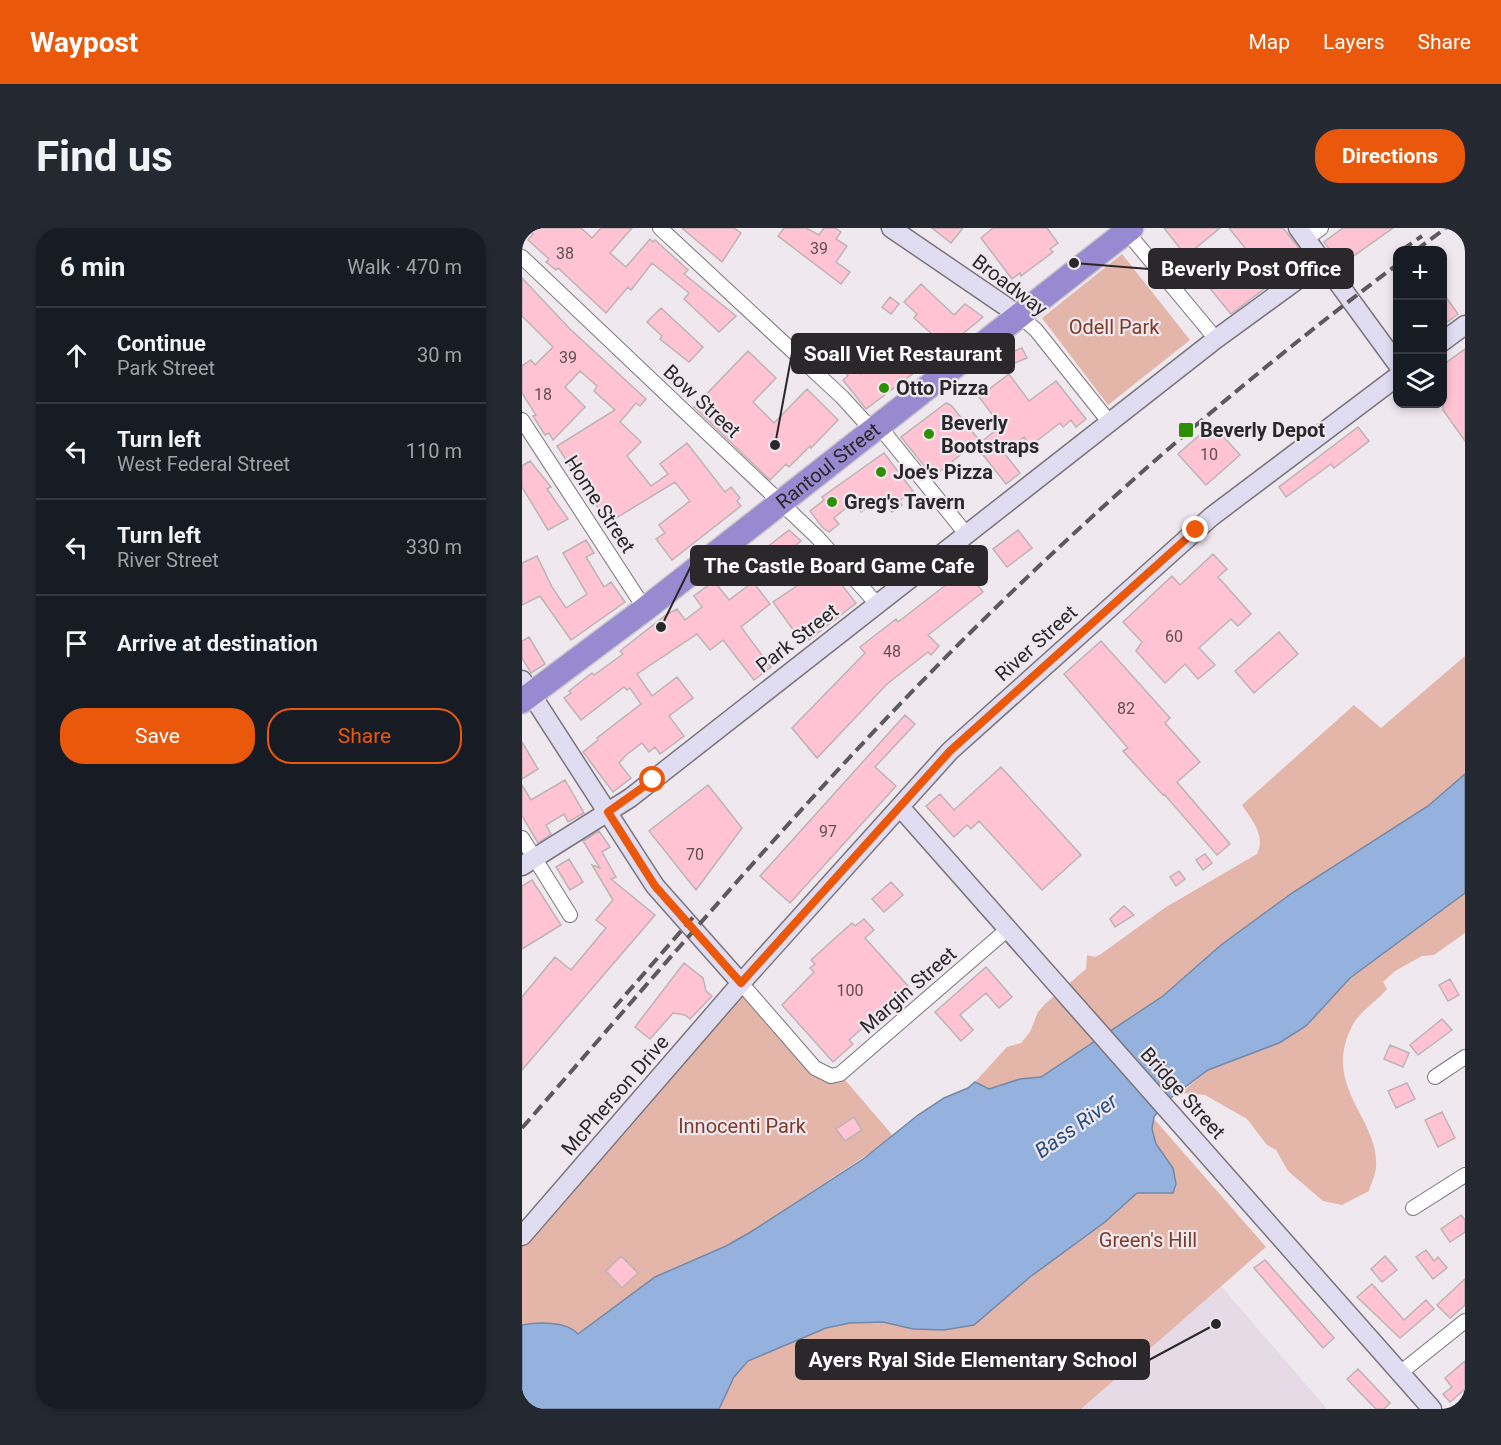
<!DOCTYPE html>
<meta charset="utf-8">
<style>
:root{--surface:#171b24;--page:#242831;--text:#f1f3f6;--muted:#9ea1a6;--line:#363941;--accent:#ea580c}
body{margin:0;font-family:Roboto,sans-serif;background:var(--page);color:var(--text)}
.controls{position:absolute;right:18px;top:18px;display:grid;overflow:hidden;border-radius:12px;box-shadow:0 3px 9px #0003}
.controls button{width:54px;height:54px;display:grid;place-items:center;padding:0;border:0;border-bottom:2px solid var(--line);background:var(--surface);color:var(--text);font:30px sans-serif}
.stop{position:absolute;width:18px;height:18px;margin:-14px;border:4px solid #ea580c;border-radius:50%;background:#fff}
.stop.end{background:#ea580c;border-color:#fff;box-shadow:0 2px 6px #0008}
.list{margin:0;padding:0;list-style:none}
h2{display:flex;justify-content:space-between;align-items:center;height:78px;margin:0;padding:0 24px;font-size:26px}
h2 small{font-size:20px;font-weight:400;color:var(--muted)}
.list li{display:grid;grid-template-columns:39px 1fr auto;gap:18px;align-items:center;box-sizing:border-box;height:96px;padding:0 24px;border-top:2px solid var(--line)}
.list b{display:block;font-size:22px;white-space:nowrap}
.list p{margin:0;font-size:20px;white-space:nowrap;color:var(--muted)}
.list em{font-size:20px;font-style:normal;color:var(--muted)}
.actions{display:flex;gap:12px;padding:18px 24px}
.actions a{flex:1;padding:14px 0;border:2px solid var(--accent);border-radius:24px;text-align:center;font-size:21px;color:var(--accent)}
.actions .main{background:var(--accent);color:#fff}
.icon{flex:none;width:33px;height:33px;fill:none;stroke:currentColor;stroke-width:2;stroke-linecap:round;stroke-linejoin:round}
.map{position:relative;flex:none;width:943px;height:1181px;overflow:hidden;border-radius:24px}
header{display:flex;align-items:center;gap:36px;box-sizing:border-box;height:84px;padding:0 30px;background:var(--accent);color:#fff}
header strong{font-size:28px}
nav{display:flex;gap:33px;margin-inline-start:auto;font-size:21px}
.intro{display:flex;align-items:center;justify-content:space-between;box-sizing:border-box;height:144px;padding:0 36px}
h1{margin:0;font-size:42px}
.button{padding:15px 27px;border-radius:24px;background:var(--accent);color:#fff;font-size:21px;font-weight:700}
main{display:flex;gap:36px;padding:0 36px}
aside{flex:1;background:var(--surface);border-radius:24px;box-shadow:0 3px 9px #0003}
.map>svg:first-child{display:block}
.built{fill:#e6dae6}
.green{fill:#e4b6aa}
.water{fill:#94b2dd;stroke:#7489a7;stroke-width:1.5}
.building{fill:#ffc3d3;stroke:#bdb3b5;stroke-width:1.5}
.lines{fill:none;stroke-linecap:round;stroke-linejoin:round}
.street-casing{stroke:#7a757a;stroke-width:16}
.secondary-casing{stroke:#7a757a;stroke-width:21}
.highway-casing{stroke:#c8c7c8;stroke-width:27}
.street{stroke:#fff;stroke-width:14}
.secondary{stroke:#e0dcf1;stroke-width:18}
.highway{stroke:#988ad1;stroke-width:24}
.rail{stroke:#5d5a5d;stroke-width:4;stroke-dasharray:12 6;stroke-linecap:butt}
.route{stroke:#ea580c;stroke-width:8}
.poi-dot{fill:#2e8e02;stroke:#efe8ef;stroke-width:2}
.labels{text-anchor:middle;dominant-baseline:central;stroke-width:4.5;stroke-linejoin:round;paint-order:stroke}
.number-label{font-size:16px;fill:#5f4f54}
.street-label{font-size:20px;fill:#2a282a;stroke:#efe8ef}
.park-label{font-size:20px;fill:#7f3a28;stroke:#efe8ef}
.poi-label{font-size:20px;font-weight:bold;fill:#2a282a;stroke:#efe8ef;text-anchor:start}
.water-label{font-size:21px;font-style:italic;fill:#284e84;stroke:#efe8ef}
.leader{fill:none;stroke:#2a282a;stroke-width:2}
.callout-dot{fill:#2a282a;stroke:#efe8ef;stroke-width:2}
.callout{fill:#2a282a;stroke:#2a282a;stroke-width:2}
.callout-label{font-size:21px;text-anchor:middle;font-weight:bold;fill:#fff}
</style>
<header>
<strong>Waypost</strong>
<nav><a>Map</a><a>Layers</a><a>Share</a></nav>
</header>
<div class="intro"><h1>Find us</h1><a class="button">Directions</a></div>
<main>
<aside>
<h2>6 min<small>Walk · 470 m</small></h2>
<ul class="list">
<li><svg class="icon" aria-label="ahead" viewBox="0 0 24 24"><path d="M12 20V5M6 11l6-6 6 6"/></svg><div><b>Continue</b><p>Park Street</p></div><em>30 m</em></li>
<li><svg class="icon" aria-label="left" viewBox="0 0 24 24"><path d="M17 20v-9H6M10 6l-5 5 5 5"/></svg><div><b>Turn left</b><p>West Federal Street</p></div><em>110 m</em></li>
<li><svg class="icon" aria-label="left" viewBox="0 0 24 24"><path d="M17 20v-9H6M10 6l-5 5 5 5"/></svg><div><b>Turn left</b><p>River Street</p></div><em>330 m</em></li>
<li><svg class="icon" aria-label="arrive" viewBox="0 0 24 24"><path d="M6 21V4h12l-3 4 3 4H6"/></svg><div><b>Arrive at destination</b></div></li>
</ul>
<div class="actions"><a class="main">Save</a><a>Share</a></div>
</aside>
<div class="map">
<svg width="943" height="1181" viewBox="0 0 943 1181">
<rect width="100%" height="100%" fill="#efe8ef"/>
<!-- built -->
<path class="built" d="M699 1058 805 1181H559Z"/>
<!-- green -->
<path class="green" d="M600 26 668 112 586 177 520 90Z
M943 428V546L906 578 770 665 699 717 641 768 544 833 519 849 498 851 467 861 453 854 485 819 499 815 508 804 516 784 523 776 564 741 565 727 573 729 579 726 644 679 735 626C744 607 730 593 720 577L832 477 859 500Z
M943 665V705L912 727 900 728 873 743 861 754 865 761C854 774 838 783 830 798 799 860 858 890 854 940 853 948 849 956 847 963L820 977 801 973 766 943 754 922 745 917 725 891 683 867 659 865 686 842 757 815 784 798 828 750Z
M219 755 293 840 318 846 372 909 216 1012 133 1049 56 1107 0 1097V1008Z
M626 884 744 1019 559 1181H179L222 1122Z"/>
<!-- water -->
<path class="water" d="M943 546V665L828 750 784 798 757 815 686 842 642 875 632 889 630 901 634 916 651 940 654 956 651 965H615L583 994 508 1049 452 1097 422 1102 391 1101 361 1094 328 1095 304 1100 226 1133 212 1149 197 1181H0V1097C16 1094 45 1093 56 1106L133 1049 204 1018 227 1005 340 932 396 887 422 870 446 860 453 854 467 861 498 851 519 849 641 768 699 717 770 665 906 578Z"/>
<!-- building -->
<path class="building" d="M4 0H59L70 10 79 0H110L88 25 104 39 128 11 131 14 133 12 166 42 162 46 214 88 197 104 162 71 167 65 130 35 109 62 106 59 84 85 36 40 34 42 24 34 27 31 6 12 11 6Z
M160 0H212L219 5 200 34Z
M262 0H284L297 7 302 0H313L319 4 314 11 325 18 314 34 328 44 319 56 256 8Z
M410 0H441L429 15Z
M471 0H525L536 15 528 21 531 24 499 48 498 45 490 51 459 10Z
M642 0H698L664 28Z
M707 0H761L784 29 709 86 686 58 727 25Z
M821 0H871L819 37 802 14Z
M0 50 48 101 124 171 118 178 114 175 98 194 119 214 105 228 129 258 146 246 138 236 165 215 203 264 209 259 218 270 215 273 219 278 150 332 134 311 143 305 137 297 168 273 153 254 86 295 35 218 93 182 72 163 75 158 58 143 43 159 63 179 31 212 27 205 23 207 11 188 14 187 0 165V138L9 132 13 137 31 119 0 88Z
M399 56 432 87 443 76 461 89 421 122 407 113 412 108 392 90 395 86 382 74Z
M921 65 936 86 921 97Z
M368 69 377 76 369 86 360 79Z
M139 80 181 119 167 134 138 111 140 108 125 94Z
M372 110 375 114 380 110 401 138 344 181 321 152 326 148 322 143 330 138 339 146Z
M500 120 505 130 488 137 483 127Z
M943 121V213L921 182V137Z
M226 123 254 150 231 174 252 195 285 161 316 192 289 220 288 218 267 239 264 236 248 252 172 179Z
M487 146 507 173 534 153 564 191 554 199 549 192 541 199 538 195 508 218 502 209 482 225 498 245 484 256 454 218 479 198 457 169Z
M424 175 429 177 457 212 411 249 379 209Z
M690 196 718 227 684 257 656 226Z
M836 199 847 213 812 240 809 236 764 269 757 259Z
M362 225 391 263 377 273 380 277 370 284 358 269 339 284 331 274 312 290 317 296 307 304 301 300 288 283 302 272 300 269Z
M8 233 29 259 25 261 46 291 26 302 0 259V238Z
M267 302 279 313 237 346 227 333Z
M496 302 510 320 485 339 471 321Z
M64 312 72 325 64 329 82 359 89 354 103 374 49 412 18 368 0 377V335L15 328 30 359 44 380 65 366 41 325Z
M691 326 705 341 696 349 729 386 716 398 709 391 677 420 693 437 676 451 663 436 643 455 614 423 620 414 601 394 650 348 658 357Z
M305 338 334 375 287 412 278 399 272 403 251 374Z
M443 342 461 364 406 407 417 418 409 427 406 424 365 456 295 530 270 500 343 425 338 419 374 391 376 394Z
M192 353 207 372 231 354 248 376 219 399 249 439 232 452 201 412 188 422 175 406 115 446 130 468 155 449 171 470 147 488 162 508 138 526 133 519 127 524 120 515 104 527 97 535 109 550 91 564 61 524 76 512 75 510 119 476 108 460 105 462 102 459 59 492 42 470 49 465 47 463 70 445 72 447 101 426 98 423 144 387 155 381 163 392 180 379 172 368Z
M757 404 776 426 732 465 713 443Z
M7 409 23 436 9 445 0 430V413Z
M579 413 648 490 643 495 678 534 655 554 708 616 695 627 642 566 641 567 601 523 606 520 542 446Z
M383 487 393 496 353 539 374 558 268 675 238 648Z
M0 514 16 541 0 551Z
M479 539 559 627 520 662 457 593 449 601 445 597 432 609 404 578 418 566 432 582Z
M43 552 62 585 46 594 42 586 24 597 29 606 16 615 0 588V557L9 572Z
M186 557 220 600 174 662 127 603Z
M77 603 88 619 80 624 94 649 89 651 133 687 0 842V769L33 729 49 742 84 700 74 692 91 672 70 637 78 640 61 613Z
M683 626 690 635 681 642 674 632Z
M47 631 61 654 48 662 34 639Z
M657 643 663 651 654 658 648 649Z
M10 652 39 697 0 721V658Z
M369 654 381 667 362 684 350 671Z
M602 678 612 687 593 699 588 691Z
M342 691 352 702 343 710 387 759 327 812 331 816 311 834 260 777 292 744 288 740 293 736 289 732 330 695 333 698Z
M162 735 181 750 184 763 190 768 168 791 163 787 151 785 128 811 113 799Z
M464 739 490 769 477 780 464 765 438 787 451 802 439 813 413 784Z
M928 751 937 767 926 773 917 757Z
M920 791 930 802 896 827 888 817Z
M868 817 887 825 881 839 862 831Z
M885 855 893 871 874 880 866 863Z
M920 884 933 910 916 919 903 892Z
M332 889 340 902 323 913 314 901Z
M939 987 943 992V1004L928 1014 919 1001Z
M904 1022 912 1033 916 1029 925 1040 911 1051 894 1029Z
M99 1028 116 1045 100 1060 84 1043Z
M863 1028 875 1042 860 1054 849 1041Z
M743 1032 812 1110 801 1120 732 1040Z
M943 1051V1077L928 1090 915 1077Z
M850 1056 882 1092 904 1072 912 1081 878 1110 835 1069Z
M943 1133V1161L928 1174 921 1166 930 1159 923 1150Z
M836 1141 868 1175 862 1181H854L825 1151Z"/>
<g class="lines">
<defs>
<path id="street" d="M138 0 320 169 351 203
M605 4 694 111
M784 11 799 0
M0 29 295 309 355 376
M498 88 514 102 588 195
M0 192 123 381
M357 198 445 307
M0 610 48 687
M219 755 293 840 309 848 318 846 487 700
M913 849 943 829
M891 980 943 947
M878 1145 943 1093"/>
<path id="secondary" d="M369 0 498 88
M776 0 876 137
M920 114 943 97
M0 452 133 658 219 755
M378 579 910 1181
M0 638 108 570 694 111 801 33
M0 1008 219 755 428 523 689 289 876 148"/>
<g id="highway">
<path id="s1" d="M0 473 123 381 609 0"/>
</g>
</defs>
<!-- street casing -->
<use href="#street" class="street-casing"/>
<!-- secondary casing -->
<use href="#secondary" class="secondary-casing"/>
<!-- highway casing -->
<use href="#highway" class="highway-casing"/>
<!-- street -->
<use href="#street" class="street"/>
<!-- secondary -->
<use href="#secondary" class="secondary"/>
<!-- highway -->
<use href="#highway" class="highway"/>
<!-- rail -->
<path class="rail" d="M880 22 900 8
M894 22 924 0
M92 780 173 687
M0 900C137 743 272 583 418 435 560 291 714 157 876 36"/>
</g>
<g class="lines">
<!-- route -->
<path class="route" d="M131 552 86 584 133 658 219 755 428 523 674 302"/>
</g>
<!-- markers -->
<g class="poi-dot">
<circle cx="362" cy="160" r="6"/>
<rect x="656" y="194" width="16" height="16" rx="3"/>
<circle cx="407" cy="206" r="6"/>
<circle cx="359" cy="244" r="6"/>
<circle cx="310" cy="274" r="6"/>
</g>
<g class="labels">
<!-- number labels -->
<g class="number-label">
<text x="297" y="20">39</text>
<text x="43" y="25">38</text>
<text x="46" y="129">39</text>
<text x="21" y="166">18</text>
<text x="687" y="226">10</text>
<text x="652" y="408">60</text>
<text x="370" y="423">48</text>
<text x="604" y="480">82</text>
<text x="306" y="603">97</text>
<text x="173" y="626">70</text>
<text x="328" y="762">100</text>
</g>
<!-- street labels -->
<g class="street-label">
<text transform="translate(488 57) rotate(37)">Broadway</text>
<text transform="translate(180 173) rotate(43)">Bow Street</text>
<text stroke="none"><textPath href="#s1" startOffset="386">Rantoul Street</textPath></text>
<text transform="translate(78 276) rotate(57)">Home Street</text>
<text transform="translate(275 410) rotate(-38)">Park Street</text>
<text transform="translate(514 415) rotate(-42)">River Street</text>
<text transform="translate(386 762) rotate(-41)">Margin Street</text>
<text transform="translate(661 865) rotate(48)">Bridge Street</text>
<text transform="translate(93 867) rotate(-49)">McPherson Drive</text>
</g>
<!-- park labels -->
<g class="park-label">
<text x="592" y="99">Odell Park</text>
<text x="220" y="898">Innocenti Park</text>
<text x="626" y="1012">Green's Hill</text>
</g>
<!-- poi labels -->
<g class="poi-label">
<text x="374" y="160">Otto Pizza</text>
<text x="419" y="195">Beverly<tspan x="419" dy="23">Bootstraps</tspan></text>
<text x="678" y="202">Beverly Depot</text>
<text x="371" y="244">Joe's Pizza</text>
<text x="322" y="274">Greg's Tavern</text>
</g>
<!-- water labels -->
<g class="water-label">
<text transform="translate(554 898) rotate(-35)">Bass River</text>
</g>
</g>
<!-- callouts -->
<path class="leader" d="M552 35L627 41M253 217L270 125M139 399L169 338M694 1096L627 1132"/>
<g class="callout-dot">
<circle cx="552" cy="35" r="6"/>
<circle cx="253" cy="217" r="6"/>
<circle cx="139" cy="399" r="6"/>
<circle cx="694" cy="1096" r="6"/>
</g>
<g class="callout">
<rect x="627" y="21" width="204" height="39" rx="6"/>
<rect x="270" y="106" width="222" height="39" rx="6"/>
<rect x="169" y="318" width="296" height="39" rx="6"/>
<rect x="274" y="1112" width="353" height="39" rx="6"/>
</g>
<g class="callout-label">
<text x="729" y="48">Beverly Post Office</text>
<text x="381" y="133">Soall Viet Restaurant</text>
<text x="317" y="345">The Castle Board Game Cafe</text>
<text x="451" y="1139">Ayers Ryal Side Elementary School</text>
</g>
</svg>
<div class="controls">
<button>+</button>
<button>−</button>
<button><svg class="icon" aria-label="layers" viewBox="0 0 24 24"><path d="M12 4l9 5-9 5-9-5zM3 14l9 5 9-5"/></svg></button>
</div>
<div class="stop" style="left:131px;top:552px"></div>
<div class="stop end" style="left:674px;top:302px"></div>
</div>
</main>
